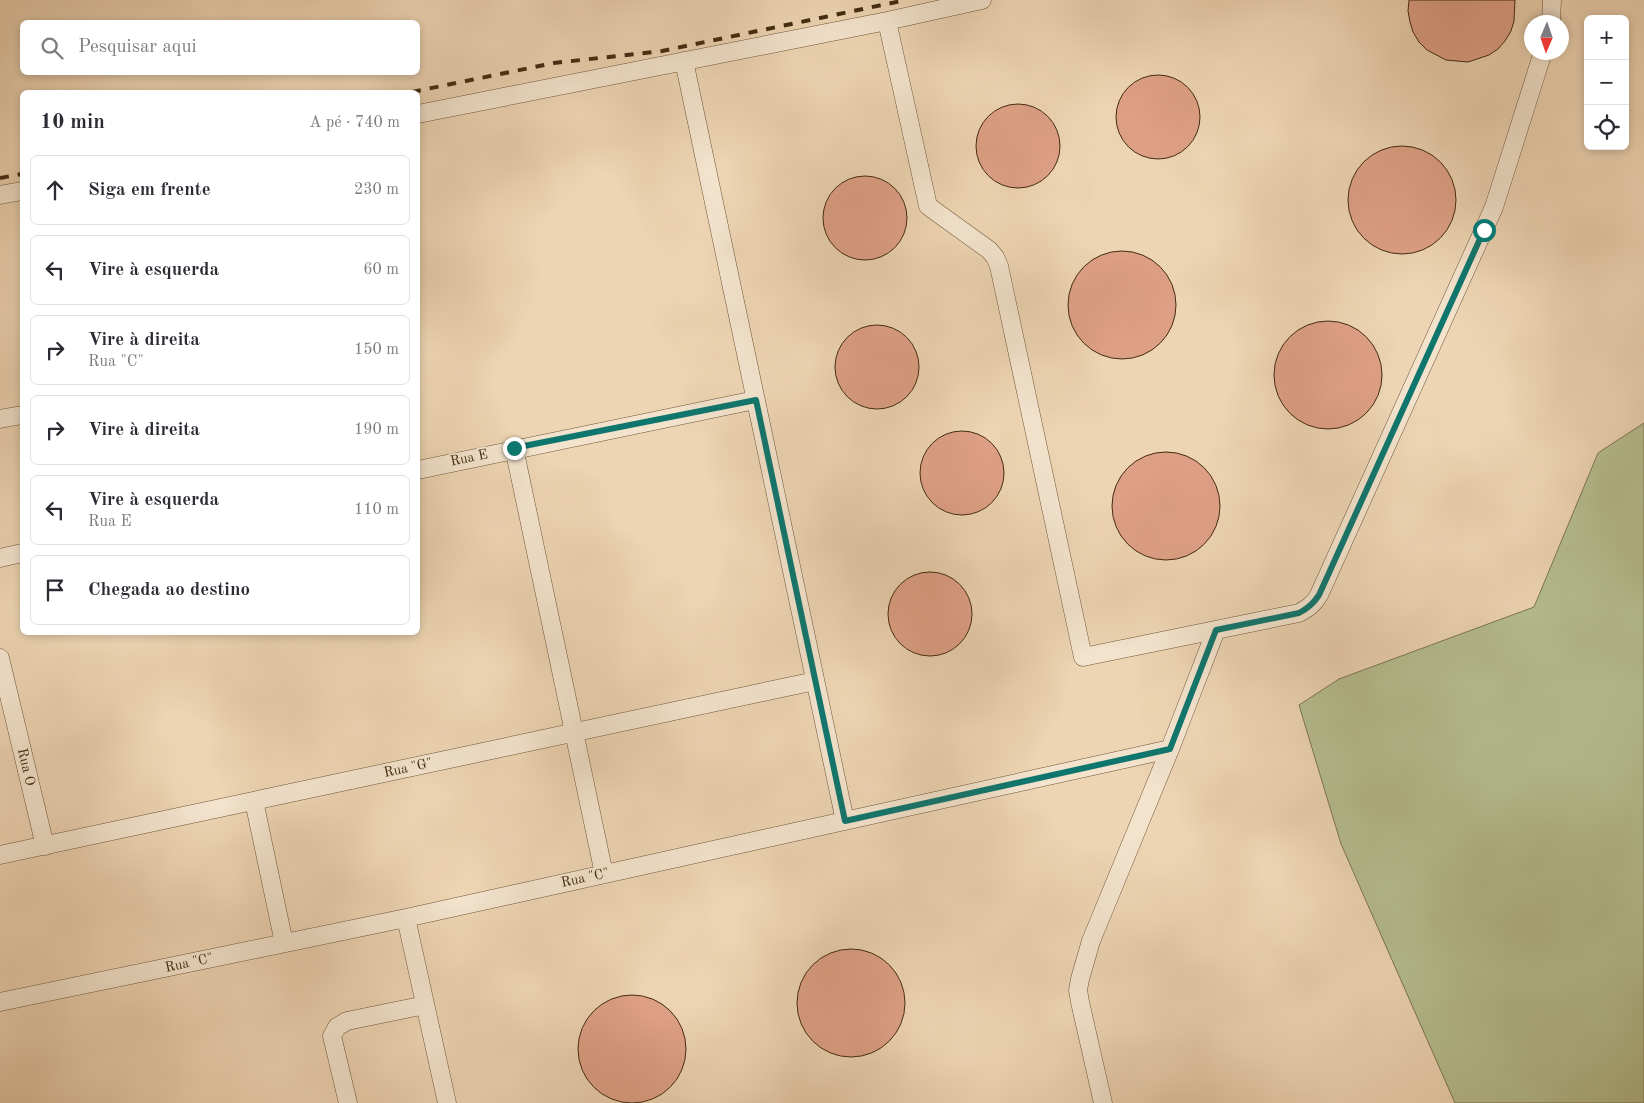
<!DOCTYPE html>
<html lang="pt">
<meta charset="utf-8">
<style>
:root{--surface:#fff;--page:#f2f2f3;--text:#2b2b33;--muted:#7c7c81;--line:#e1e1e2}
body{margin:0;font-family:"Old Standard TT",serif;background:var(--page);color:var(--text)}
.controls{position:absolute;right:15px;top:15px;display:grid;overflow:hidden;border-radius:8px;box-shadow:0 2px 8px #0003}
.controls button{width:45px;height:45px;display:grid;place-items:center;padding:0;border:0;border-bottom:1px solid var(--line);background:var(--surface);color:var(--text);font:25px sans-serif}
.compass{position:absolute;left:1524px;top:15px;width:45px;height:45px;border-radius:50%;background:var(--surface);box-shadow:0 2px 8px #0003;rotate:182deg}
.stop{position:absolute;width:15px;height:15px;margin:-11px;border:4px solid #0f766e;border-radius:50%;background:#fff}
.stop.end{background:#0f766e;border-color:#fff;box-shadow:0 1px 5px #0008}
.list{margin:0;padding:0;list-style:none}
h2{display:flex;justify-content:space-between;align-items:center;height:65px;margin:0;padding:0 20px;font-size:21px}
h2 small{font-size:16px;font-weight:400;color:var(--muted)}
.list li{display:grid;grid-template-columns:32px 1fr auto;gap:15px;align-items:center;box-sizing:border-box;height:70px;margin:0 10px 10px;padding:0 10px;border:1px solid var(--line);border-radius:8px}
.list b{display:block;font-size:19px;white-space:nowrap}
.list p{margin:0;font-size:16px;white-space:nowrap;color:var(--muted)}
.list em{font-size:16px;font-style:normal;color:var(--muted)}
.icon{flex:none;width:28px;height:28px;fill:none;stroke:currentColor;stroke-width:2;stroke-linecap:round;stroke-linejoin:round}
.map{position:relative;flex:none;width:1644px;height:1103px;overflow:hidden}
.search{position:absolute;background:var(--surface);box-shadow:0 2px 8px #0003;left:20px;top:20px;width:400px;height:55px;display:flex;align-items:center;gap:12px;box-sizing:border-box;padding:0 18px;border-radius:8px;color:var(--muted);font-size:19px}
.panel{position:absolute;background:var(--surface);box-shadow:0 2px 8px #0003;left:20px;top:90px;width:400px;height:545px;border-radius:8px}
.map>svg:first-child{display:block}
.green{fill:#b5bd8e;stroke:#7c7450}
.building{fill:#dea085;stroke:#432c11}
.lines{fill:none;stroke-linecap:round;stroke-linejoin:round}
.minor-casing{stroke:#6e5639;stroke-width:19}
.minor{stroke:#f3e3cd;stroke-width:18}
.rail{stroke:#432c11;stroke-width:4;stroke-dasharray:9 9;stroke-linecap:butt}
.route{stroke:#0f766e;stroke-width:6}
.labels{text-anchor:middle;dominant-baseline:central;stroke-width:4;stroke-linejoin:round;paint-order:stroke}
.street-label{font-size:14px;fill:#432c11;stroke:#f3e3cd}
</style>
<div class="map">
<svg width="1644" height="1103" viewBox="0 0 1644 1103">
<rect width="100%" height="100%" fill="#edd4b2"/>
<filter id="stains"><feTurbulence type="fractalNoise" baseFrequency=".004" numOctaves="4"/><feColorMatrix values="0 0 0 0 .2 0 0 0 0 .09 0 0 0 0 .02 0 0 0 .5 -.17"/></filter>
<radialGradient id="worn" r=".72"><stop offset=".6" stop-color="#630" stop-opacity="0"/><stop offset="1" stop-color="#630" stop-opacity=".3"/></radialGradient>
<!-- green -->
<path class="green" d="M1644 423V1103H1455L1341 844 1299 705 1339 679 1534 607 1598 453Z"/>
<!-- building -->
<path class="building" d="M1409 0H1515L1514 21 1511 31 1505 41 1498 49 1489 55 1468 62 1446 60 1427 50 1419 42 1413 32 1410 22 1408 11Z
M1116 117a42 42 0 1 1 84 0a42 42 0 1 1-84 0Z
M976 146a42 42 0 1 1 84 0a42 42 0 1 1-84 0Z
M1348 200a54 54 0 1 1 108 0a54 54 0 1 1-108 0Z
M823 218a42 42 0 1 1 84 0a42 42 0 1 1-84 0Z
M1068 305a54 54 0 1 1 108 0a54 54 0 1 1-108 0Z
M1274 375a54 54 0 1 1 108 0a54 54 0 1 1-108 0Z
M835 367a42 42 0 1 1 84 0a42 42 0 1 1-84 0Z
M920 473a42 42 0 1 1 84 0a42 42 0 1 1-84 0Z
M1112 506a54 54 0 1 1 108 0a54 54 0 1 1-108 0Z
M888 614a42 42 0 1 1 84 0a42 42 0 1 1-84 0Z
M797 1003a54 54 0 1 1 108 0a54 54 0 1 1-108 0Z
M578 1049a54 54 0 1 1 108 0a54 54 0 1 1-108 0Z"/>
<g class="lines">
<defs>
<path id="minor" d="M887 21 928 206 989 250 995 257 999 266 1083 657 1299 613C1308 608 1314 604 1319 595L1494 207 1543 52
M1551 22 1552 0
M684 61 845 821
M418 114 887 21 982 0
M0 195 22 191
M0 419 22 415
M514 448 604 874
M418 470 755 400
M0 558 22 553
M0 658 45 846
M254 801 284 943
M0 855 815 681
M406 918 447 1103
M0 1002 406 918 1170 749
M348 1103 332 1036 337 1027 347 1021 425 1005
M1103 1103 1080 1002 1078 990 1080 979 1091 941 1170 749 1216 630"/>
</defs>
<!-- minor casing -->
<use href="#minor" class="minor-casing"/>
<!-- minor -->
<use href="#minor" class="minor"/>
<!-- rail -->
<path class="rail" d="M412 92 554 63 662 51 906 0
M0 178 22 174"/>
</g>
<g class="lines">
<!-- route -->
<path class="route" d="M514 448 756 400 845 821 1170 749 1216 630 1299 613C1308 608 1313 604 1319 595L1484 230"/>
</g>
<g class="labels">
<!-- street labels -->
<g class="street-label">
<text transform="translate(469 458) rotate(-12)">Rua E</text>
<text transform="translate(26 767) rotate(77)">Rua O</text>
<text transform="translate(408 768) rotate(-12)">Rua "G"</text>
<text transform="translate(585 878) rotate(-12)">Rua "C"</text>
<text transform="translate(189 963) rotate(-12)">Rua "C"</text>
</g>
</g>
<rect width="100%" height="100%" filter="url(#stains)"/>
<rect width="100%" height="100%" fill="url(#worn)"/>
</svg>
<div class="controls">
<button>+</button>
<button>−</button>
<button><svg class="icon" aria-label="locate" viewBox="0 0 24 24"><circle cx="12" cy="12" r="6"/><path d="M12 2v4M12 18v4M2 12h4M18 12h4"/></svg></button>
</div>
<svg class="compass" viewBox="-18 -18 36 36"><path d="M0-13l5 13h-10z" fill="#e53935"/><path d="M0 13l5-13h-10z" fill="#7c7c81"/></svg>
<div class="stop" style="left:1484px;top:230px"></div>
<div class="stop end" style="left:514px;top:448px"></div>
<div class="search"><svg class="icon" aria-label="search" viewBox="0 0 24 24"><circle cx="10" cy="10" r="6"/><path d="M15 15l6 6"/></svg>Pesquisar aqui</div>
<section class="panel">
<h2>10 min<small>A pé · 740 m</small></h2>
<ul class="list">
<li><svg class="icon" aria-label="ahead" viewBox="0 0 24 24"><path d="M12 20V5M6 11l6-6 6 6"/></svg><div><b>Siga em frente</b></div><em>230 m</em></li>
<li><svg class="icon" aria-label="left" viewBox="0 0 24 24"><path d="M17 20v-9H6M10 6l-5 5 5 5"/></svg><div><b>Vire à esquerda</b></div><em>60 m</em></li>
<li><svg class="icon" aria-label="right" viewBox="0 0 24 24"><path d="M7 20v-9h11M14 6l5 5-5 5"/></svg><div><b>Vire à direita</b><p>Rua &quot;C&quot;</p></div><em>150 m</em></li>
<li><svg class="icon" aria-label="right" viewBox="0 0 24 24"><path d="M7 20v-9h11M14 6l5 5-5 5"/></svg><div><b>Vire à direita</b></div><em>190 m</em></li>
<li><svg class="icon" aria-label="left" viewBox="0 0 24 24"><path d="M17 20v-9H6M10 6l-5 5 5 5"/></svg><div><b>Vire à esquerda</b><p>Rua E</p></div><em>110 m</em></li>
<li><svg class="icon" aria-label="arrive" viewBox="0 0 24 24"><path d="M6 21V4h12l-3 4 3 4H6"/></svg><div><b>Chegada ao destino</b></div></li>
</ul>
</section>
</div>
